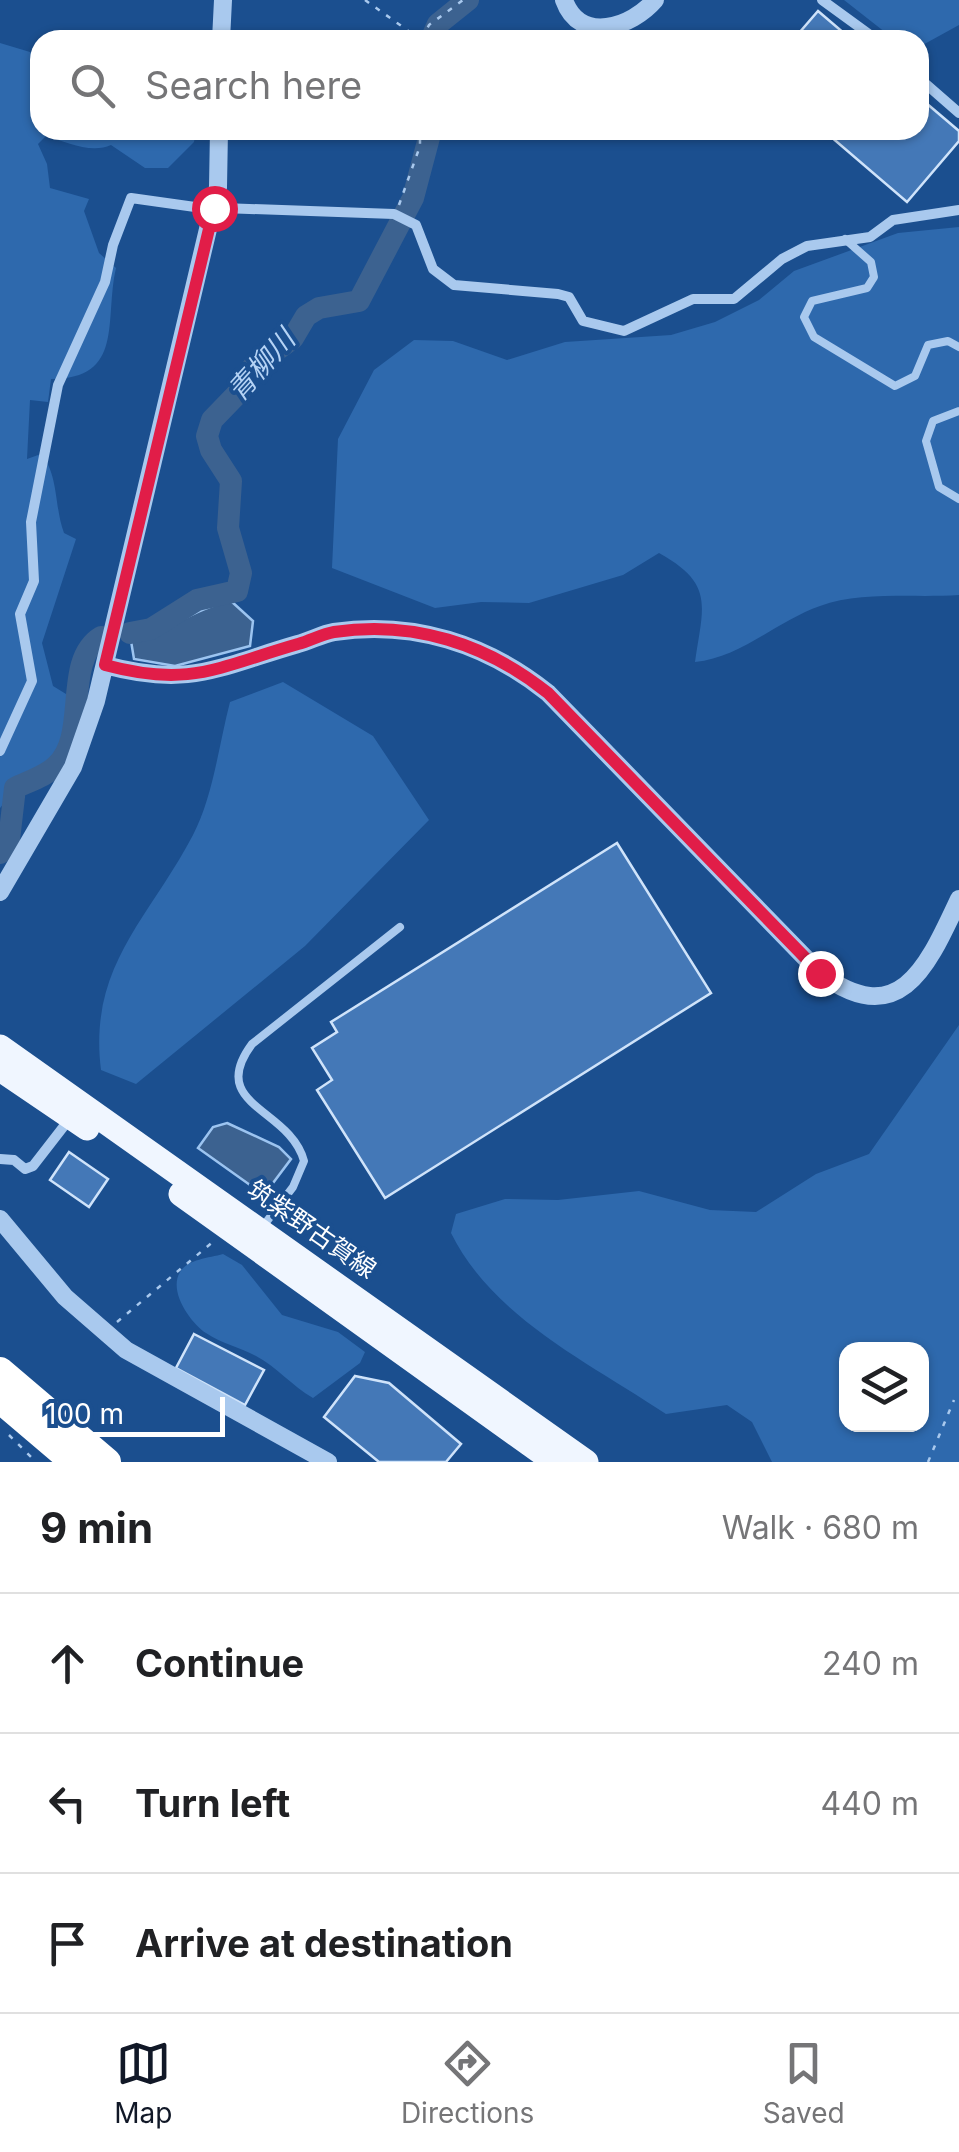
<!DOCTYPE html>
<meta charset="utf-8">
<style>
:root{--surface:#fff;--page:#f6f6f6;--text:#202124;--muted:#757577;--line:#e0e0e0;--accent:#111827}
body{margin:0;font-family:Inter,"Noto Sans JP",sans-serif;background:var(--page);color:var(--text)}
.controls{position:absolute;right:30px;bottom:30px;display:grid;overflow:hidden;border-radius:20px;box-shadow:0 2px 8px #0004}
.controls button{width:90px;height:90px;display:grid;place-items:center;padding:0;border:0;border-bottom:2px solid var(--line);background:var(--surface);color:var(--text);font:50px sans-serif}
.scale{position:absolute;left:30px;bottom:25px;width:195px;box-sizing:border-box;padding-left:10px;border:5px solid #fff;border-top:0;font-size:28px;line-height:35px;white-space:nowrap;color:#fff;-webkit-text-stroke:8px #1b4f8f;paint-order:stroke}
.stop{position:absolute;width:30px;height:30px;margin:-22px;border:8px solid #e11d48;border-radius:50%;background:#fff}
.stop.end{background:#e11d48;border-color:#fff;box-shadow:0 2px 10px #0008}
.list{margin:0;padding:0;list-style:none}
h2{display:flex;justify-content:space-between;align-items:center;height:130px;margin:0;padding:0 40px;font-size:42px}
h2 small{font-size:32px;font-weight:400;color:var(--muted)}
.list li{display:grid;grid-template-columns:65px 1fr auto;gap:30px;align-items:center;box-sizing:border-box;height:140px;padding:0 40px;border-top:2px solid var(--line)}
.list b{display:block;font-size:38px;white-space:nowrap}
.list em{font-size:32px;font-style:normal;color:var(--muted)}
.icon{flex:none;width:55px;height:55px;fill:none;stroke:currentColor;stroke-width:2;stroke-linecap:round;stroke-linejoin:round}
.map{position:relative;flex:none;width:959px;height:1462px;overflow:hidden}
.search{position:absolute;background:var(--surface);box-shadow:0 2px 8px #0004;left:30px;right:30px;top:30px;height:110px;display:flex;align-items:center;gap:25px;box-sizing:border-box;padding:0 35px;border-radius:30px;color:var(--muted);font-size:38px}
.sheet{height:550px;background:var(--surface)}
nav{display:flex;justify-content:space-around;align-items:center;box-sizing:border-box;height:140px;border-top:2px solid var(--line);background:var(--surface);font-size:28px;color:var(--muted)}
nav a{display:grid;justify-items:center;gap:5px}
nav .on{color:var(--accent)}
.map>svg:first-child{display:block}
.green{fill:#2e69ad;fill-rule:evenodd}
.water{fill:#3c6290;stroke:#9cc4f0;stroke-width:2.5}
.lines{fill:none;stroke-linecap:round;stroke-linejoin:round}
.river{stroke:#3c6290;stroke-width:22}
.building{fill:#4478b7;stroke:#cfe3fa;stroke-width:2.5}
.path{stroke:#a9c9ee;stroke-width:2.5;stroke-dasharray:5 8;stroke-linecap:butt}
.service{stroke:#a9c9ee;stroke-width:8}
.minor{stroke:#a9c9ee;stroke-width:10}
.tertiary{stroke:#a9c9ee;stroke-width:18}
.primary{stroke:#f0f6ff;stroke-width:25}
.motorway{stroke:#fff;stroke-width:28}
.route{stroke:#e11d48;stroke-width:12}
.labels{text-anchor:middle;dominant-baseline:central;stroke-width:8;stroke-linejoin:round;paint-order:stroke}
.street-label{font-size:25px;fill:#fff;stroke:#1b4f8f}
.water-label{font-size:28px;font-style:italic;fill:#b5d3f5;stroke:#1b4f8f}
</style>
<div class="map">
<svg width="959" height="1462" viewBox="0 0 959 1462">
<rect width="100%" height="100%" fill="#1b4f8f"/>
<!-- green -->
<path class="green" d="M844 0H959V25L919 47V40H895Z
M0 43 40 55V130H196L194 142 168 168H145L111 145C91 154 66 142 46 136L38 144 47 164 50 188 89 199 84 211 99 253 116 268C104 320 125 379 51 379L48 402 30 400 27 459 41 454C59 475 54 506 64 533L76 539 42 643 53 686 66 694 73 718 57 761 30 773 0 808Z
M959 227V595C916 598 861 591 820 606 777 621 740 658 695 662 703 606 715 584 659 553L623 575 529 603 481 602 435 608 332 568 338 439 374 370 414 340 453 341 507 360 565 342 671 335 715 322 759 300 794 271 898 233Z
M283 682 373 736 429 820 305 946 136 1084 101 1070C88 966 149 919 193 835 213 797 219 744 230 702Z
M959 1025V1462H772L752 1422 727 1405 666 1414C590 1363 493 1318 451 1233L456 1214 505 1199 558 1200 639 1191 710 1210 756 1212 816 1174 869 1154ZM846 1350H922V1424H846Z
M223 1254 242 1265 282 1315 338 1332 365 1352 360 1363 313 1398C292 1386 277 1367 256 1356 240 1347 222 1344 206 1333 191 1323 168 1292 180 1272 188 1259 209 1258 223 1254Z"/>
<!-- water -->
<path class="water" d="M231 601 253 621 250 646 175 666 134 659 131 641C167 632 194 608 231 601Z
M227 1123 279 1147 291 1159 264 1195 198 1148 213 1127Z"/>
<g class="lines">
<!-- river -->
<path class="river" d="M431 40 438 24 468 0
M130 633 151 629 197 600 237 591 241 573 228 528 231 481 211 450 207 436 212 420 241 390 253 367 293 338 306 316 319 308 359 301 413 198 431 130
M0 853 9 840 15 788C27 782 46 776 56 766 90 736 62 661 101 637"/>
</g>
<!-- building -->
<path class="building" d="M818 11 852 40H793Z
M919 97 959 131V141L907 202 823 130H919Z
M617 843 711 993 385 1198 317 1090 332 1080 312 1048 337 1032 331 1022Z
M69 1152 108 1179 89 1207 50 1180Z
M194 1334 264 1370 245 1405 176 1368Z
M355 1376 389 1383 461 1444 446 1462H379L324 1417Z"/>
<g class="lines">
<!-- path -->
<path class="path" d="M365 0 421 40
M422 39 429 25 463 0
M399 205 420 146V130
M117 1322 214 1241
M9 1435 36 1462
M928 1462 954 1400"/>
<!-- service -->
<path class="service" d="M845 239 871 262 874 277 867 288 812 301 804 317 814 337 895 386 915 376 928 345 948 341 959 347
M959 411 933 421 926 441 939 487 959 499
M264 1225 293 1187 304 1161C290 1108 206 1106 252 1044L400 927"/>
<!-- minor -->
<path class="minor" d="M822 0 877 40
M919 78 959 113
M0 751 32 681 20 614 34 581 31 522 58 385 105 282 113 245 131 198 195 207 394 214 416 225 433 269 454 285 558 294 569 297 583 321 624 331 693 299H734L782 259 807 246 870 237 893 220 959 210
M0 1159 14 1160 25 1169 33 1166 71 1117"/>
<!-- tertiary -->
<path class="tertiary" d="M564 0C580 45 632 27 655 0
M221 40 223 0
M105 665C190 688 218 667 298 644 310 641 322 634 334 632 413 620 487 644 548 693L820 973C900 1033 928 965 959 899
M0 892 73 767 96 701 218 187 219 130
M0 1219 65 1297 126 1350 328 1462"/>
<!-- primary -->
<path class="primary" d="M0 1047 586 1462
M0 1069 87 1128
M181 1194 555 1462"/>
<!-- motorway -->
<path class="motorway" d="M0 1371 107 1462
M0 1399 74 1462"/>
</g>
<g class="lines">
<!-- route -->
<path class="route" d="M214 208 105 665C190 688 218 667 298 644 310 641 322 634 334 632 413 620 487 644 548 693L820 973"/>
</g>
<g class="labels">
<!-- street labels -->
<g class="street-label">
<text transform="translate(312 1229) rotate(35)">筑紫野古賀線</text>
</g>
<!-- water labels -->
<g class="water-label">
<text transform="translate(261 365) rotate(-48)">青柳川</text>
</g>
</g>
</svg>
<div class="controls">
<button><svg class="icon" aria-label="layers" viewBox="0 0 24 24"><path d="M12 4l9 5-9 5-9-5zM3 14l9 5 9-5"/></svg></button>
</div>
<div class="scale">100 m</div>
<div class="stop" style="left:214px;top:208px"></div>
<div class="stop end" style="left:820px;top:973px"></div>
<div class="search"><svg class="icon" aria-label="search" viewBox="0 0 24 24"><circle cx="10" cy="10" r="6"/><path d="M15 15l6 6"/></svg>Search here</div>
</div>
<section class="sheet">
<h2>9 min<small>Walk · 680 m</small></h2>
<ul class="list">
<li><svg class="icon" aria-label="ahead" viewBox="0 0 24 24"><path d="M12 20V5M6 11l6-6 6 6"/></svg><div><b>Continue</b></div><em>240 m</em></li>
<li><svg class="icon" aria-label="left" viewBox="0 0 24 24"><path d="M17 20v-9H6M10 6l-5 5 5 5"/></svg><div><b>Turn left</b></div><em>440 m</em></li>
<li><svg class="icon" aria-label="arrive" viewBox="0 0 24 24"><path d="M6 21V4h12l-3 4 3 4H6"/></svg><div><b>Arrive at destination</b></div></li>
</ul>
</section>
<nav>
<a class="on"><svg class="icon" aria-label="map" viewBox="0 0 24 24"><path d="M3 6l6-2 6 2 6-2v14l-6 2-6-2-6 2zM9 4v14M15 6v14"/></svg>Map</a>
<a><svg class="icon" aria-label="directions" viewBox="0 0 24 24"><path d="M12 3l9 9-9 9-9-9zM9 14v-3h6M13 9l2 2-2 2"/></svg>Directions</a>
<a><svg class="icon" aria-label="saved" viewBox="0 0 24 24"><path d="M7 4h10v16l-5-4-5 4z"/></svg>Saved</a>
</nav>
